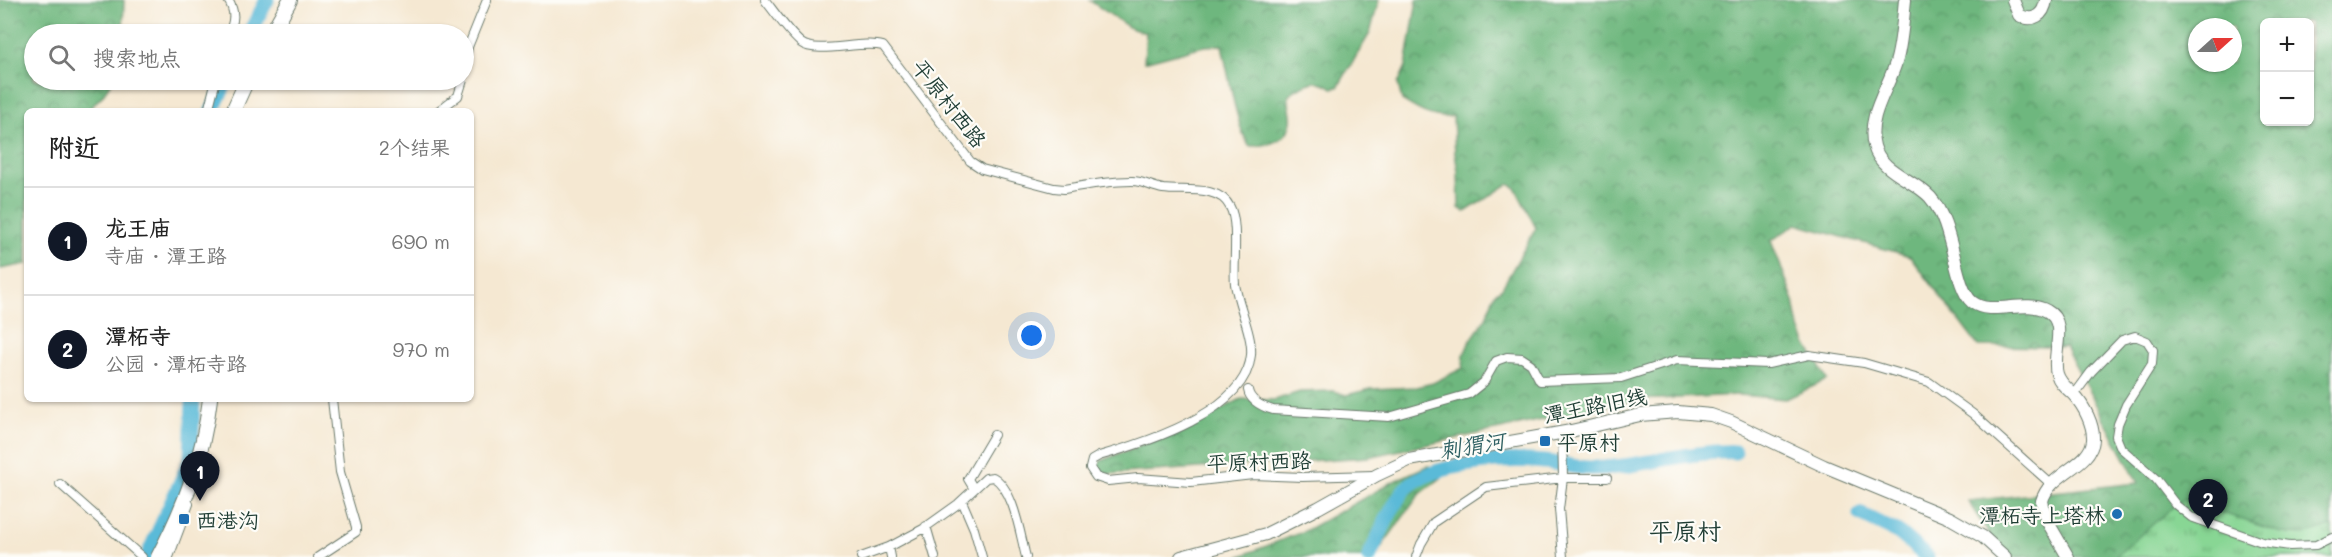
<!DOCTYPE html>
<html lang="zh">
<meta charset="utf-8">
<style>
:root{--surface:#fff;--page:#f2f2f2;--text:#222;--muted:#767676;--line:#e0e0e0;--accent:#111827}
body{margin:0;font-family:Mali,"LXGW WenKai TC",sans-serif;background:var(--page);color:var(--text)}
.controls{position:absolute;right:18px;top:18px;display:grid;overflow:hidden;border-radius:9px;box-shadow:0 2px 4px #0004}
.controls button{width:54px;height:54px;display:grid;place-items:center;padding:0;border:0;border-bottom:2px solid var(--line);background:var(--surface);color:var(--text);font:30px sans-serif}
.compass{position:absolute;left:2188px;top:18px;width:54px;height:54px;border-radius:50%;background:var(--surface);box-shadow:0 2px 4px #0004;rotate:69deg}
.you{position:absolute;left:1032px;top:336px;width:21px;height:21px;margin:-15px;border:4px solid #fff;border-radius:50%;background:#1a73e8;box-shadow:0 0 0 9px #1a73e833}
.badge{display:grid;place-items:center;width:39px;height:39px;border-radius:50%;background:var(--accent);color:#fff;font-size:20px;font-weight:700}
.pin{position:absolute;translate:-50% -50px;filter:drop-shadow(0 2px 3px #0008)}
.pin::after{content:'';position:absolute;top:32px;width:21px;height:18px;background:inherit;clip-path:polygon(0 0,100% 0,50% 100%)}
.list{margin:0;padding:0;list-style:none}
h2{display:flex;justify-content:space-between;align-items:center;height:78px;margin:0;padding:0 24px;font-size:26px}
h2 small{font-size:20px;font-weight:400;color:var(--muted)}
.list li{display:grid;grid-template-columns:39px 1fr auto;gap:18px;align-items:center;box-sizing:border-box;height:108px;padding:0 24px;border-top:2px solid var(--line)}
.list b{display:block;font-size:22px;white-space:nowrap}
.list p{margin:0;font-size:20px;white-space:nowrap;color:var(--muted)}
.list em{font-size:20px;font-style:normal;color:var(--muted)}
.icon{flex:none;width:33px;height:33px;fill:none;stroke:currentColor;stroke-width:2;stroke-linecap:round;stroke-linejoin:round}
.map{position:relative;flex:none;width:2332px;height:557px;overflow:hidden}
.search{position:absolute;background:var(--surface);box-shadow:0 2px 4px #0004;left:24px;top:24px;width:450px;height:66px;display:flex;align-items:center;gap:15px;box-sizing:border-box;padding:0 21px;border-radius:33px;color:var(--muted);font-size:22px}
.panel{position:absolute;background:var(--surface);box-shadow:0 2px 4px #0004;left:24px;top:108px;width:450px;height:294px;border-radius:9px}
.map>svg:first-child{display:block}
.forest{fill:url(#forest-crowns);stroke:#467a59;stroke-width:1.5;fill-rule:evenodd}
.park{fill:url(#park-tufts);stroke:#548a64;stroke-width:1.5}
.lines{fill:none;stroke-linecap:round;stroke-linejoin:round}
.river{stroke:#5abad8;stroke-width:15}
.minor-casing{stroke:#6a796b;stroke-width:10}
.secondary-casing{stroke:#6a796b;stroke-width:14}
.trunk-casing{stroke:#6a796b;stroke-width:16}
.minor{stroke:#fff;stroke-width:8}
.secondary{stroke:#fff;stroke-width:12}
.trunk{stroke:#fff;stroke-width:14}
.poi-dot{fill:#1f6fb2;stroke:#fdfcf7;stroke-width:2}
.labels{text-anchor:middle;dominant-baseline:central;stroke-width:4.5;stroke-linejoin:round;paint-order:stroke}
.street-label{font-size:21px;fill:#1f3d34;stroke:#fdfcf7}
.poi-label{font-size:21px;fill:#1f3d34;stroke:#fdfcf7;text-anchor:start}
.water-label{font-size:22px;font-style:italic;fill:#316265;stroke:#fdfcf7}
.quarter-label{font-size:24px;fill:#1f3d34;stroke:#fdfcf7}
</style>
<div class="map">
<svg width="2332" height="557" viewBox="0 0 2332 557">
<defs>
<pattern id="forest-crowns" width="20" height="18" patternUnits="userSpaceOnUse" patternTransform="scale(1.5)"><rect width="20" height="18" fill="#6eb77e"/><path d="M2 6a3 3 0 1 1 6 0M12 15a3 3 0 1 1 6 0" fill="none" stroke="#5a9668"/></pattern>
<pattern id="park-tufts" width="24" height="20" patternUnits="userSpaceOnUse" patternTransform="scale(1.5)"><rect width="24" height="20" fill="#88d694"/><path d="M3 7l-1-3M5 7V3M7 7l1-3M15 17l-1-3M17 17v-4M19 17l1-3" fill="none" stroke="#6faf7a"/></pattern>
</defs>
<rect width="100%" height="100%" fill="#fdfcf7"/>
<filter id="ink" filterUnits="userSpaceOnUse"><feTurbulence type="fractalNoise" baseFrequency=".0167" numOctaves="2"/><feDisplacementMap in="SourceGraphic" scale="12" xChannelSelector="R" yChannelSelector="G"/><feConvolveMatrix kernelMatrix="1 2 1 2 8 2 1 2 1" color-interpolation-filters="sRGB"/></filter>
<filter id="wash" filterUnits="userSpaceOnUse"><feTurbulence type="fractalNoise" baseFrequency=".008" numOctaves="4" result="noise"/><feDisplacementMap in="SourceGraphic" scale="24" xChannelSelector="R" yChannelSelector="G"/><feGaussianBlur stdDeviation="1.35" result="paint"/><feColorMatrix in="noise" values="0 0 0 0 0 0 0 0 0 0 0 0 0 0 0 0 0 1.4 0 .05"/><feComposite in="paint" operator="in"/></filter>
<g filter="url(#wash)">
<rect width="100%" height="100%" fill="#f5e8d2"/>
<!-- forest -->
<path class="forest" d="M0 0H124L123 34H34V80H113L102 96 87 111H27V264L0 269Z
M1089 0H1379L1370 33 1338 87 1332 88C1318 76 1304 84 1289 94 1287 104 1293 113 1291 122 1288 142 1266 146 1249 146L1241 129 1234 103 1222 45 1204 46 1144 62 1146 33 1130 28Z
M1417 0H2332V557H2003L1968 501 2138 483 2065 347 1978 346 1910 256 1796 224 1771 241 1794 301 1798 323 1805 341 1827 380 1786 399 1739 395 1637 400 1368 457 1107 474 1095 468 1101 461 1194 424 1241 399 1274 400 1300 392 1333 391 1346 395 1371 389 1416 387 1433 383 1463 368 1464 355 1469 343 1486 318 1495 293 1502 288 1536 228 1515 187 1508 184 1465 212 1459 208 1458 171 1455 154 1453 116C1433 120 1418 110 1402 100L1398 84 1406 66ZM2264 22H2310V122H2264ZM2197 27H2233V63H2197Z
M1427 466 1437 468 1441 478 1419 495 1374 557H1238L1305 531 1396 480Z"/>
<!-- park -->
<path class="park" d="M2182 499 2281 533 2304 535 2332 526V557H2115Z"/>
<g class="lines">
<!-- river -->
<path class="river" d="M249 34 267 0
M212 111 227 80
M1860 514 1899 533 1927 557
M147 557 191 459 193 399
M1369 557C1376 542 1395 499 1405 489 1432 462 1509 458 1545 462 1560 463 1575 468 1590 468 1639 469 1686 450 1735 452"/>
</g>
</g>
<g filter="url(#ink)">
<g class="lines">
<defs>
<path id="minor" d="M228 0C236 12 234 21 229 34
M765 0C775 13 789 33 801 43 817 55 861 40 883 46L970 161 982 169 1054 188 1064 189C1086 185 1110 181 1132 181 1143 181 1152 187 1163 189 1183 192 1219 184 1230 207 1239 223 1233 265 1235 284 1238 305 1253 336 1251 355 1246 412 1145 443 1099 456L1092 460 1090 468 1096 477 1108 481 1138 478 1191 482 1253 475 1302 477 1374 475
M464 74 468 47 487 0
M208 111 216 80
M438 111 458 96 463 80
M1248 390C1250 402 1263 407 1273 410L1389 417 1469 394 1484 382 1496 361 1507 357 1522 358 1531 364 1540 381 1621 378 1677 360 1768 364 1809 355 1864 363 1929 382 1973 414 2051 484
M2074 395 2091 372 2122 340 2135 336 2147 341 2153 350 2152 364 2126 405 2118 424 2116 436 2121 448 2156 479 2176 505 2191 517 2262 542 2290 546 2316 545 2332 537
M1562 432 1563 478 1559 509 1563 557
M60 484 142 557
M974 489 968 479 994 435
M962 501 974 529 982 557
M926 526 935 557
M889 547 891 557
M169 557 189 504
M318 557 356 532V527L340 472 332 399
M861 557 889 547 923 529 958 504 986 478 993 477C1014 489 1020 534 1026 557
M1416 557 1421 544 1434 522 1486 487 1563 478H1607"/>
<path id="secondary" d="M1905 0C1903 19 1902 40 1897 59 1890 86 1866 116 1874 146 1881 172 1913 179 1930 197 1955 225 1953 285 1972 302 1991 317 2025 298 2047 311 2069 323 2051 354 2057 374 2060 384 2067 388 2074 395 2084 406 2094 425 2093 440 2091 466 2049 473 2042 501L2046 519 2068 557
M2013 0 2019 15C2033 23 2044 15 2046 0
M1181 557 1266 534 1318 508 1377 475 1409 460 1571 431 1640 415 1678 412 1711 415 1731 422 1824 466 1950 518 1983 537 2005 557"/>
<path id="trunk" d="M271 34 290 0
M233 111 247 80
M158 557C185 506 203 457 210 399"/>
</defs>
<!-- minor casing -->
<use href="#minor" class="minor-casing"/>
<!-- secondary casing -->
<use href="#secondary" class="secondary-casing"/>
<!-- trunk casing -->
<use href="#trunk" class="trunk-casing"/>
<!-- minor -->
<use href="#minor" class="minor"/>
<!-- secondary -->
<use href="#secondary" class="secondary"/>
<!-- trunk -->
<use href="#trunk" class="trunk"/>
</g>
</g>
<!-- markers -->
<g class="poi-dot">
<rect x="1539" y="435" width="12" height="12" rx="3"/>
<circle cx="2117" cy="514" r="6"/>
<rect x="178" y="513" width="12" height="12" rx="3"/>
</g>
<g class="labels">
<!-- street labels -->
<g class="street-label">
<text transform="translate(950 103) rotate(52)">平原村西路</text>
<text transform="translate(1595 405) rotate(-11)">潭王路旧线</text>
<text transform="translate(1259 461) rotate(-2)">平原村西路</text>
</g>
<!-- poi labels -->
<g class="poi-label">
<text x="1557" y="441">平原村</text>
<text x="2105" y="514" text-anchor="end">潭柘寺上塔林</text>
<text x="196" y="519">西港沟</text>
</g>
<!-- water labels -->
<g class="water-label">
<text transform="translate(1472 445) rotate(-9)">刺猬河</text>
</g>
<!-- quarter labels -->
<g class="quarter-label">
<text x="1685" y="530">平原村</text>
</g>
</g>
</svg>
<div class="controls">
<button>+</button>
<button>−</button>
</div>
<svg class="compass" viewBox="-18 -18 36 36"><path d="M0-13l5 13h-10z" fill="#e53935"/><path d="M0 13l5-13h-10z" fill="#767676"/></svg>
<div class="you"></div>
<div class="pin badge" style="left:200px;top:501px">1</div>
<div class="pin badge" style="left:2208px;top:529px">2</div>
<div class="search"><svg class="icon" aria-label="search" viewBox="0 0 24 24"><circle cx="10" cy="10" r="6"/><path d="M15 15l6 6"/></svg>搜索地点</div>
<section class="panel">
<h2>附近<small>2个结果</small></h2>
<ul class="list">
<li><span class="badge">1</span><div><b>龙王庙</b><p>寺庙 · 潭王路</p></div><em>690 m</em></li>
<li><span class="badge">2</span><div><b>潭柘寺</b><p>公园 · 潭柘寺路</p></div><em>970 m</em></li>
</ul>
</section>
</div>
